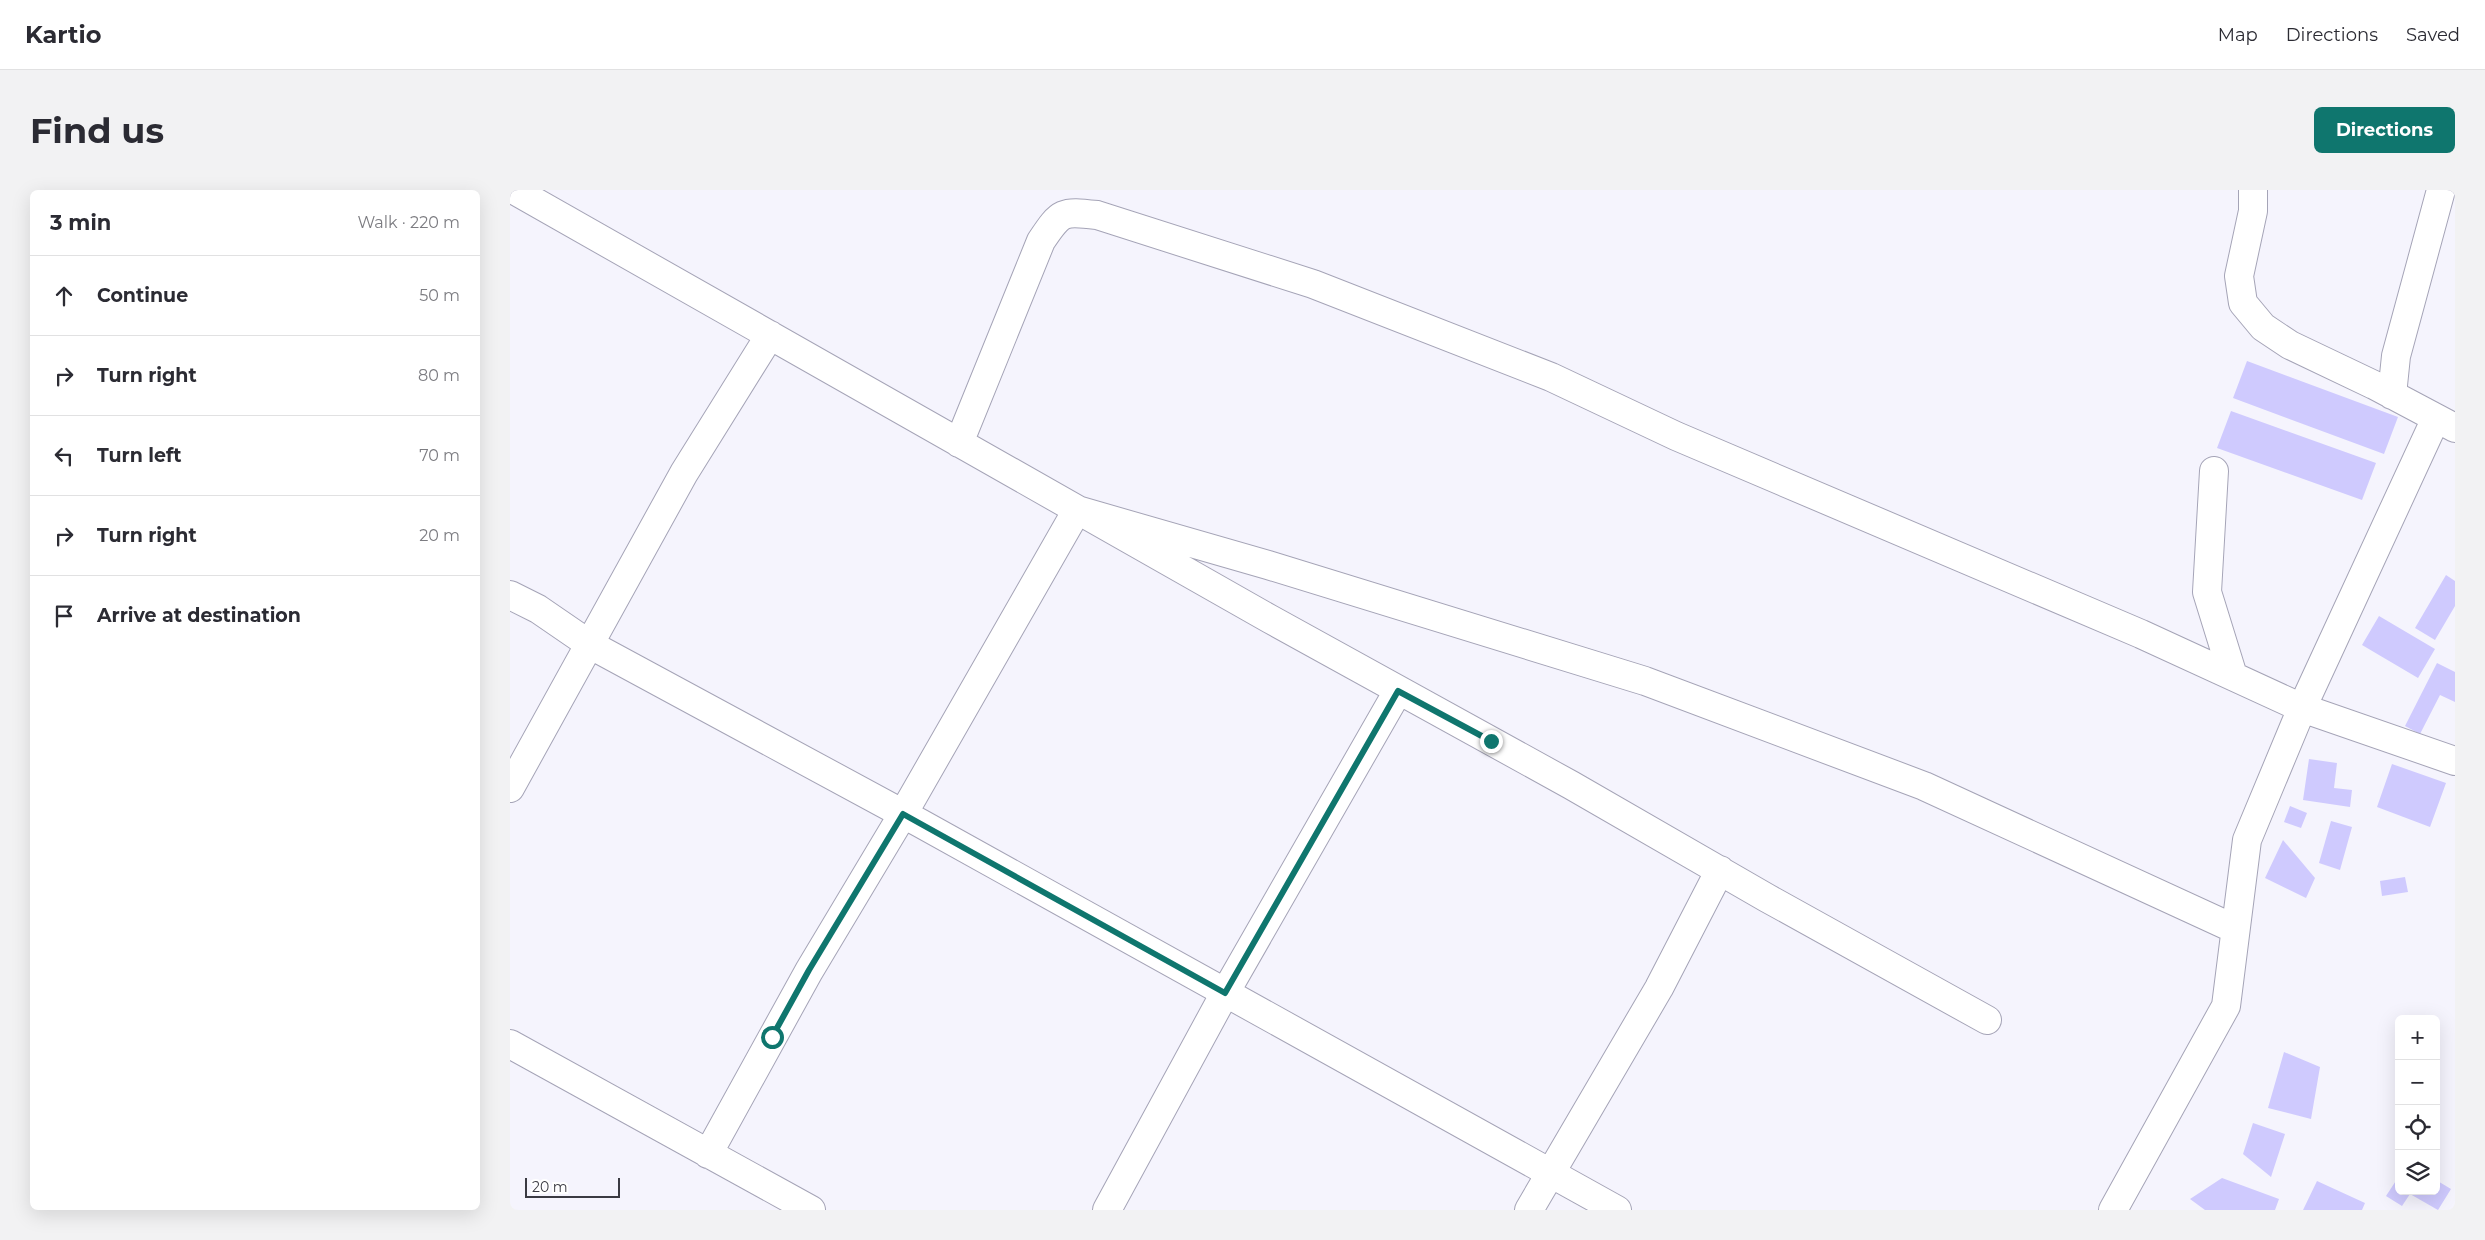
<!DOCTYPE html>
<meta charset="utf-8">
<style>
:root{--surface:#fff;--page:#f2f2f3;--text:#2b2b33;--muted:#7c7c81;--line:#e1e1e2;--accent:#0f766e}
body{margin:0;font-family:Montserrat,sans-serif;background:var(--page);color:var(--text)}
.controls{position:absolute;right:15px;bottom:15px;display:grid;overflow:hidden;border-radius:8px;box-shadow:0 5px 20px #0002}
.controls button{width:45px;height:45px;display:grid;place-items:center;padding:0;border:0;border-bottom:1px solid var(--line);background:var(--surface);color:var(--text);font:25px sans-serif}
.scale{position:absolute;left:15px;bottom:12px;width:95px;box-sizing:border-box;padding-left:5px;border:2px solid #3a3a42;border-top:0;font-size:14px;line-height:18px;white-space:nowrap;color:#3a3a42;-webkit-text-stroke:4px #fff;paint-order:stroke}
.stop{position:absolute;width:15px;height:15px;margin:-11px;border:4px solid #0f766e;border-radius:50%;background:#fff}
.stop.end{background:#0f766e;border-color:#fff;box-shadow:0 1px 5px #0008}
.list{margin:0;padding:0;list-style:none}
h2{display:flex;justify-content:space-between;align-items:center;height:65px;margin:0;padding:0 20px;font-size:21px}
h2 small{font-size:16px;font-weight:400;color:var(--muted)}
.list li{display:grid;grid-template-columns:32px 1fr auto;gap:15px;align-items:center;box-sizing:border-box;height:80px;padding:0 20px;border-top:1px solid var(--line)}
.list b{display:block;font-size:19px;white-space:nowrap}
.list em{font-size:16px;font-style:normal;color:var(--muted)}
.icon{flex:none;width:28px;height:28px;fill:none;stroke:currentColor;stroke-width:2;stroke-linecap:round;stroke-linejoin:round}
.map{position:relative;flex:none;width:1945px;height:1020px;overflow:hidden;border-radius:8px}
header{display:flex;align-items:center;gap:30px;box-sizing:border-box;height:70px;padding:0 25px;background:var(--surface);border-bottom:1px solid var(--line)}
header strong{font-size:24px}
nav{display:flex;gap:28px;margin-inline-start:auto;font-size:18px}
.intro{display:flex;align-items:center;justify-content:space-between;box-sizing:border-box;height:120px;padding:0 30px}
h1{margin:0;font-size:35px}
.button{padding:12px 22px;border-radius:8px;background:var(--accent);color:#fff;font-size:18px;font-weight:700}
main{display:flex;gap:30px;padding:0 30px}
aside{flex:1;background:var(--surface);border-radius:8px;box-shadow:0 5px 20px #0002}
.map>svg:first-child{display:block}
.building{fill:#cfcafe}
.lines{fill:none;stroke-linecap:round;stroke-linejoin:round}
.minor-casing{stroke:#a5a4b7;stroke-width:30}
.minor{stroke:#fff;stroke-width:28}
.route{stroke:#0f766e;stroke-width:6}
</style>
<header>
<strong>Kartio</strong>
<nav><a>Map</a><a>Directions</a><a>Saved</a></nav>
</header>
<div class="intro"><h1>Find us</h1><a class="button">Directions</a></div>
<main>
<aside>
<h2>3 min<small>Walk · 220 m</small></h2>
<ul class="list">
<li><svg class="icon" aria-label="ahead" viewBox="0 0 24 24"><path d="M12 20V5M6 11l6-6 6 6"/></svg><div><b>Continue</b></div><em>50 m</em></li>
<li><svg class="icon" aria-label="right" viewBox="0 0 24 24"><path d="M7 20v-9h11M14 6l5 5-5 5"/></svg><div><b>Turn right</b></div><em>80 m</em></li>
<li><svg class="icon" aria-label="left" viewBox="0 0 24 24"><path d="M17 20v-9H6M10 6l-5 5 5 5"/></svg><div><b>Turn left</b></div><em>70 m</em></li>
<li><svg class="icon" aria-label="right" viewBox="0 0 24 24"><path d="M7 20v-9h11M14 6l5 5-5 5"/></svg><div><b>Turn right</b></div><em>20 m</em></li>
<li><svg class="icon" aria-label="arrive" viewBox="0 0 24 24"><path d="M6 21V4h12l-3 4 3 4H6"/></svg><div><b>Arrive at destination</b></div></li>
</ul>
</aside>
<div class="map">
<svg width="1945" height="1020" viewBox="0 0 1945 1020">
<rect width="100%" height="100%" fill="#f5f4fd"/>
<!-- building -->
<path class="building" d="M1737 171 1888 227 1874 264 1723 208Z
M1721 221 1866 273 1852 310 1707 258Z
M1936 385 1945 391V416L1925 450 1905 438Z
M1869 426 1925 459 1908 488 1852 455Z
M1927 473 1945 482V512L1930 505 1910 544 1895 536Z
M1799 569 1827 573 1824 598 1842 600 1840 617 1793 610Z
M1882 574 1936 593 1920 637 1867 617Z
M1780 616 1797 623 1791 638 1774 632Z
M1821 631 1842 637 1830 680 1809 673Z
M1773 650 1805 688 1796 708 1755 688Z
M1895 687 1898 702 1872 706 1870 691Z
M1774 862 1810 877 1801 929 1758 918Z
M1743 933 1775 944 1761 987 1733 964Z
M1889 986V1001H1926V990L1941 999 1928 1020 1900 1004 1892 1016 1876 1006Z
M1712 988 1769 1009 1765 1020H1695L1680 1009Z
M1807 991 1855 1013 1852 1020H1793Z"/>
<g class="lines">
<defs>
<path id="minor" d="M4 0 760 429 1061 595 1257 708 1477 830
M1743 0V21L1729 86 1733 113 1753 137 1780 155 1864 195 1945 238
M1882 205 1886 166 1931 0
M449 253 531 51C551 21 552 21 587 25L803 94 1041 187 1166 246 1631 444 1792 518 1945 571
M1704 281 1697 402 1723 486
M0 405 28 419 79 454 410 633 1107 1020
M0 598 174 283 260 145
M0 854 301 1020
M198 964 299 781 393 624 567 320 758 375 1135 491 1414 596 1725 739
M597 1020 715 803 888 501
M1019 1020 1149 798 1210 680
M1603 1020 1716 816 1737 650 1792 518 1926 228"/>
</defs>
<!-- minor casing -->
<use href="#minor" class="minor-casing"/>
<!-- minor -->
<use href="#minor" class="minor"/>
</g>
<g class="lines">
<!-- route -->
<path class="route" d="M262 847 299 780 393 624 715 803 888 501 981 551"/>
</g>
</svg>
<div class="controls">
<button>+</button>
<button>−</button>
<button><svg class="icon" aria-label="locate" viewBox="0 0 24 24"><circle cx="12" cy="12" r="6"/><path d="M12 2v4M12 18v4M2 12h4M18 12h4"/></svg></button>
<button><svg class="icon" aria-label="layers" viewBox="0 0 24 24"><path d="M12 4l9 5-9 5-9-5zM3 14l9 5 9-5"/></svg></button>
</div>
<div class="scale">20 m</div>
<div class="stop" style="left:262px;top:847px"></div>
<div class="stop end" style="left:981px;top:551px"></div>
</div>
</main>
